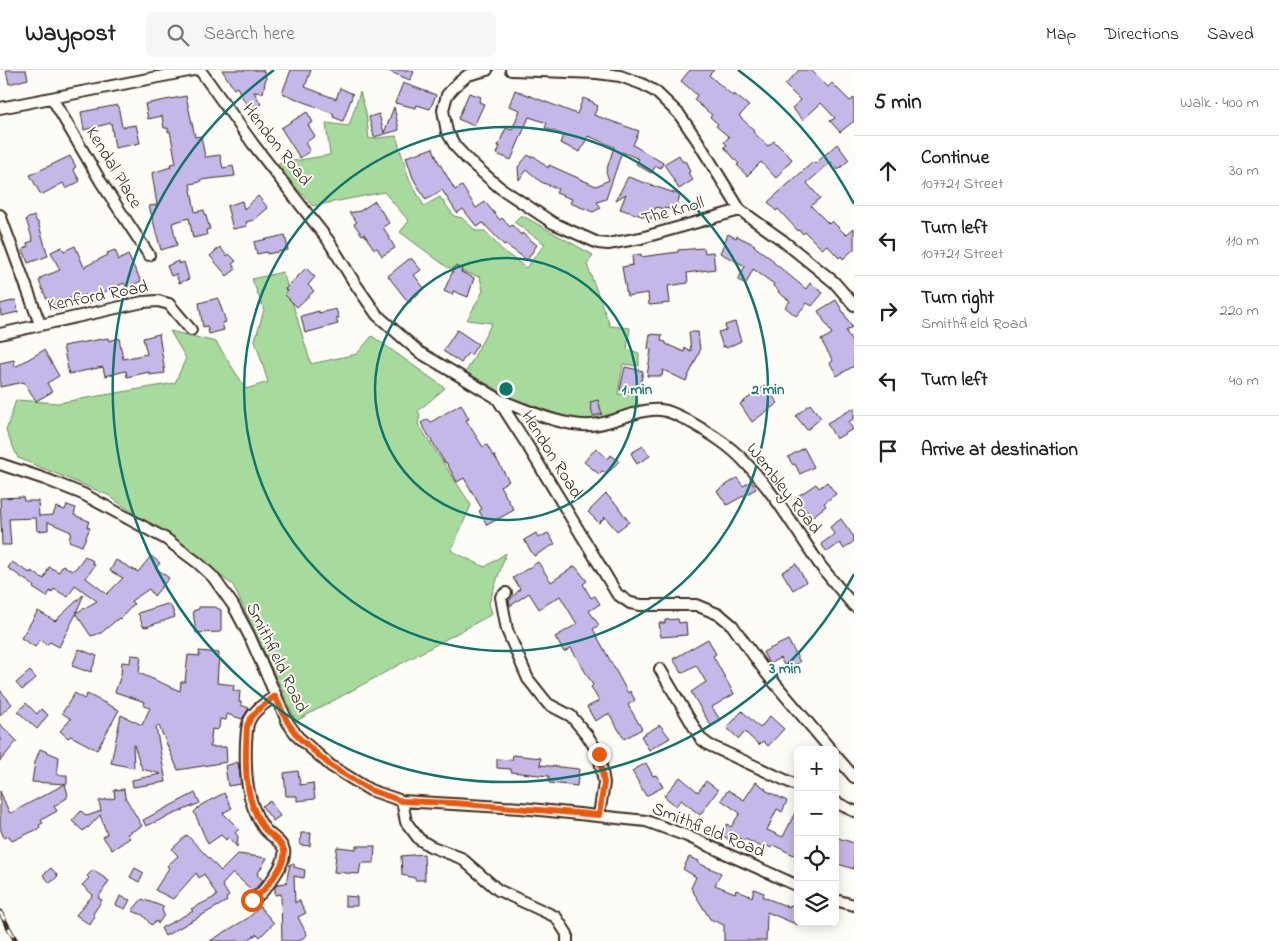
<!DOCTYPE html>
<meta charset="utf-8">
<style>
:root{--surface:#fff;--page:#f6f6f6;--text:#222;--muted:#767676;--line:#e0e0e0}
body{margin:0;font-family:"Indie Flower",sans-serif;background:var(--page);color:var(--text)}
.controls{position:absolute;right:15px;bottom:15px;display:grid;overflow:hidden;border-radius:8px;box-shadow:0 2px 12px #0003}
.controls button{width:45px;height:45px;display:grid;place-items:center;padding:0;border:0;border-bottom:1px solid var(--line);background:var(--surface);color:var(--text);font:25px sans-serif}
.stop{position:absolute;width:15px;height:15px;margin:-11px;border:4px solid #ea580c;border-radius:50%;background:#fff}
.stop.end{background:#ea580c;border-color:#fff;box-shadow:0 1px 5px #0008}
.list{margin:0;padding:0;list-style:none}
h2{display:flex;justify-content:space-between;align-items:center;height:65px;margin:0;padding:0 20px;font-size:21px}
h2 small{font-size:16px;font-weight:400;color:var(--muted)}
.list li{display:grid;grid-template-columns:32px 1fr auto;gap:15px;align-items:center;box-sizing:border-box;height:70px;padding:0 20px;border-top:1px solid var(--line)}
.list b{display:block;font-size:19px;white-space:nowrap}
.list p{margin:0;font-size:16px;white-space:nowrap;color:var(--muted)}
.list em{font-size:16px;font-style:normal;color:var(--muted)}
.icon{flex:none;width:28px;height:28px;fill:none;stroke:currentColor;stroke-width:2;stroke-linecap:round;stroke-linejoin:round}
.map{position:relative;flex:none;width:854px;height:871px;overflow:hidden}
header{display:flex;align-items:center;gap:30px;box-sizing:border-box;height:70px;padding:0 25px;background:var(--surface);border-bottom:1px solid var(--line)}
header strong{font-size:24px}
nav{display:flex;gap:28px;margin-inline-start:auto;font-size:18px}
.search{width:350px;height:45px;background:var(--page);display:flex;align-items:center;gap:12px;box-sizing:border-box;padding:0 18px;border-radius:8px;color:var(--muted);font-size:19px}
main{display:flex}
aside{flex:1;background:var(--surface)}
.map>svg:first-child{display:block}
.green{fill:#a7db9e;stroke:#71825e}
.building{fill:#c5b7e8;stroke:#3b2a1e}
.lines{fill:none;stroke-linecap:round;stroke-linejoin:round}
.minor-casing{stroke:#3b2a1e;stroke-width:14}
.minor{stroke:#fdfcf7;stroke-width:10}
.rail-casing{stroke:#3b2a1e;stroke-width:5}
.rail{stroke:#fdfcf7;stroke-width:3;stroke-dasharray:9;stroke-linecap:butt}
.route{stroke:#ea580c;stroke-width:6}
.ring{fill:none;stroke:#0f766e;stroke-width:2.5}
.labels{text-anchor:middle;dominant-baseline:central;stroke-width:4;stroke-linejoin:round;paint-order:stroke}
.street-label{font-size:18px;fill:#3b2a1e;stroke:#fdfcf7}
.centre{fill:#0f766e;stroke:#fdfcf7;stroke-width:2.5}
.ring-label{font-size:15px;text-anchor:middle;font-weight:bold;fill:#0f766e;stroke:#fdfcf7;stroke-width:4;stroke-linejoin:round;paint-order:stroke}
</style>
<header>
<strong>Waypost</strong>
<div class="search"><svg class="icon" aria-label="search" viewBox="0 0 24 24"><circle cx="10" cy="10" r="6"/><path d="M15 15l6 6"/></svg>Search here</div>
<nav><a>Map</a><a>Directions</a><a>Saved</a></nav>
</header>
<main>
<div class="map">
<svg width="854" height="871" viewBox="0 0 854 871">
<rect width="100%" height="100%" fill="#fdfcf7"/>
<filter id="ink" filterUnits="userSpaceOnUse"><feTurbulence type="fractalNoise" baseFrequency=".02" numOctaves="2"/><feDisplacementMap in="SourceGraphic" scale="10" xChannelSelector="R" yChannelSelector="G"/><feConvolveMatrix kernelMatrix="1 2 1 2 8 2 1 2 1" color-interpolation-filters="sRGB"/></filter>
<g filter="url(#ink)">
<!-- green -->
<path class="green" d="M360 22 366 42 369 69 396 66 409 109 424 136 440 127 454 146 462 148 476 161H485L503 181 526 198 545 174 514 152 521 145 593 185 587 195 610 256 630 258 627 279 639 283V296L623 294 618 324 636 326 639 337 598 348 574 350 514 329 466 302 492 253 467 250 483 221 480 207 447 197 400 162 409 151 384 122 313 136 275 94 330 85 326 53 349 56Z
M283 202 311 294 357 284 372 266 445 318 418 341 420 345 418 354 471 435 451 481 485 497 506 483 489 533 492 544 296 651 233 515 108 425 18 388 6 361 16 330 58 333 175 313 186 288 170 261 216 272 246 319 268 312 255 270 264 240 252 209Z"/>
<!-- building -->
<path class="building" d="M6 0H26L28 9 9 14Z
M222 0H263L266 7 263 23 254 22 261 34 249 40 237 17 234 19Z
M291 0H311L305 17 336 29 340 18 353 24 343 51 333 47 334 44 282 23Z
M386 0H408L414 2 410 10Z
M690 0H714L709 5 733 26 734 24 749 36 739 46 754 60 753 62 768 76 774 71 792 89 776 108 761 92 747 106 737 95 739 94 724 77 727 75 724 72 729 67 716 56 718 54 710 47 712 45 694 30 697 25 681 11Z
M799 0H811L828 17 832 13 850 31 854 28V51L840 62 830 51 835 48 821 33 803 50 792 38 800 30 785 15Z
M403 13 436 25 430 39 417 35 416 38 395 33Z
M515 20 577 44 583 28 593 32V33L598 36 594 45 639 61 633 75 663 93 661 98 656 96 651 103 636 94 639 89 622 82 606 129 597 132 601 138 593 142 570 133 572 129 556 123 558 119 541 112 527 100 519 110 518 97 528 85 531 87 534 86 548 98 549 95 596 116 609 110 606 102 614 77 588 66 580 82 560 73 563 65 545 58 547 53 529 47 511 90 497 84 500 76H498L506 58 512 60 520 40 509 36Z
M469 23 481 27 479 32 484 34 474 56 458 49Z
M186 26 195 67 201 66 205 87 220 85 223 98 233 96 235 106 200 110V112L190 114 195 142 204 140 210 159 206 160 207 165 193 168 189 148 172 153 177 175 161 180 149 136 157 135 152 103 171 97 170 94 176 93 170 61 168 62V58H164L162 46 148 49 145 34Z
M118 35 122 57 136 55 140 73 115 78 111 53 84 60 81 42Z
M394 37 399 60 374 67 369 47 379 44 384 63Z
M307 42 313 52 308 55 315 66 305 73 310 81 300 88 281 58Z
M837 74 849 90 838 100 831 92 807 113 820 128 811 136 829 154 832 151 846 165 854 158V179L843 189 841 186 839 188 827 175 822 179 805 162 803 164 799 160 798 161 778 139 776 141 768 132 813 92 815 94Z
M433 78 437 89 455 120 462 116 476 138 485 132 500 150 502 148 510 157 512 155 521 165 522 163 537 175 527 190 505 174 504 175 483 153 477 157 463 139 457 143 442 120 426 130 413 108 406 87Z
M679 85 682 91 686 92 690 102 688 103 693 110 679 119 664 94Z
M70 86 76 97 73 99 80 111 66 119 63 113 41 125 30 105Z
M628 107 680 125 676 139 673 138V140L665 138 664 139 656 137 651 149 620 139 626 124 616 130Z
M258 126 268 138 254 150 246 152 247 156 233 159 227 136 242 131 244 139Z
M375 131 389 153 383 157 395 178 382 186 377 178 374 179 364 164 362 165 354 154 357 152 349 143 360 141Z
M34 146 37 152H38L48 186 28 193 23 179 28 177 27 173 33 171 26 149Z
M728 164 736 168 737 166 755 175 754 176 774 191 773 192 806 219 810 213 823 223 812 236 807 233 796 246 785 237 790 231 778 222 779 221 773 216 774 214 753 199 746 214 738 210 745 196 720 183Z
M285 165 288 180 267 184V182L257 184 254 172Z
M75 176 84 197 108 185 107 183 115 180 119 190 128 185 141 211 127 218 124 213 96 226 98 230 88 234 85 225 71 230 70 228 52 236 50 229 47 230 39 211 41 210 40 208 60 200 51 182 62 177 64 181Z
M220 177 227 186 229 184 236 191 232 194 236 199 227 206 210 186Z
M704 178 705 183 713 182 715 199 687 203 688 213 668 216 670 233 649 235 648 223 627 226 622 197 633 195 632 186 641 184V187L678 182V180Z
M409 189H412L421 200 414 205 424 218 409 233 388 206Z
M178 191 179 194 184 192 189 209 179 213 176 204 171 206 167 196Z
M455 196 462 199 461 202 474 208 468 227 453 221 452 225 444 221Z
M306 198 315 207 308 215 314 221 297 237 284 224 287 221 285 219Z
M218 228 226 252 222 253 224 260 209 264 207 256 203 257 199 233Z
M16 230 18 242 1 246 0 234Z
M836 230 852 257 846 261 854 276V296L837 306 830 293 833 291 821 270 832 264 818 241Z
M336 239 339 248H336L338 254 305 263 301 246 319 241V243Z
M735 252 741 271 726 278 725 276 723 277 718 262 726 260 725 255Z
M457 260 478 274 471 285 468 283 461 293 443 281Z
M689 262H698L700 281 686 311 663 300 662 306H647L651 280 648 279 650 264 662 265 661 271 666 272V274L684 282 685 278 691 281Z
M159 264 165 303 149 305V302L127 307 126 301 105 306 103 297 69 304 63 276 108 268 109 271 119 268 123 289 147 284 143 268Z
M44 280 59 306 47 313 52 322 36 331 24 312 0 317V293L14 290 15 297Z
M625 297 643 301 639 321 633 320 632 322 620 320Z
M765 316 778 333 752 352 740 334Z
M598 330 602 344 593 346 590 332Z
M461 334 469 349 466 350 483 377 487 375 493 386 494 385 509 411 500 416 514 440 487 455 479 441 482 439 464 408 457 412 446 392 445 393 421 353 428 349 431 352Z
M810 334 821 348 807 360 796 346Z
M854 338V349L848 352 853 359 836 369 827 353Z
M643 376 650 386 637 394 631 383Z
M596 378 608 389 611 385 619 391 610 401 608 400 606 403 602 401 599 404 584 392Z
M804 378 814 397 800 404 795 394 793 395 788 387Z
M737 408 743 416 751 411 756 419 727 435 717 421Z
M827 412 836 424 824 433 826 436 812 447 795 428 816 414 819 418Z
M606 424 617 435 629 452 617 461 605 447 599 453 588 442Z
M23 427 24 431H38L39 446 53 445 56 437 65 440 67 435 76 438 74 445 89 451 87 457 90 458 82 476 69 471 71 462 48 452V460L37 461 36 448 9 449 11 475H2L0 428Z
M841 449 854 467V471L844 479 840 473 827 482 821 474 832 466 834 464 830 457Z
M536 463 538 468 548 463 555 474 534 486 524 470Z
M85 486 93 491 92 493 95 495 86 508 107 524 123 508 110 501 116 490 138 502 151 486 160 493 156 498 169 508 154 526 149 519 131 531 134 534 120 549 119 548 101 563 91 566 76 544 59 577 50 572 46 575 41 569 35 577 21 568 38 541 55 551 84 524 76 543 97 531 75 515 68 527 54 519 52 523 50 521 47 527 33 518 34 516 27 511 8 498 12 492 30 503 31 501 44 509 49 497 59 502 63 495 72 501 77 497Z
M538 492 551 512 575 496 587 511 583 514 591 528 595 526 600 534 589 541 599 555 593 559 628 623 630 621 635 630 628 635 642 659 624 669 610 645 608 644 595 651 587 637 599 631 591 617 593 615 571 578 564 582 555 567 577 554 560 526 539 539 529 523 510 536 509 531 520 519 513 508Z
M796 494 806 512 793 520 782 502Z
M167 534 172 538 175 547 146 557 143 556 138 543Z
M199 537H215L221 540V562L196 563 193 541 199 539Z
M678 549 679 553 686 552 687 565 661 567 659 553H665V550Z
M708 569 716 584 713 586 734 624 712 637 720 650 711 656 691 622 706 612 696 595 682 603 673 589Z
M788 570 800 592 791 597 788 593 784 595 780 588 769 594 763 582Z
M79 579 97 586 91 602 86 600V601L72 596Z
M199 581 219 583 217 613 234 615 233 620 240 621 239 632H241V635L249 638 242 649 227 644 226 650 220 649 219 658 217 660 212 659 210 677H226L227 692 178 700 159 656 156 657 166 712 133 717 132 710 161 704 142 699 134 675H133L134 698 111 693 121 645 142 655 150 638 144 636 145 632 115 622 121 605 122 592 130 593 131 585 141 586 139 603 180 621 181 612H185L188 585 200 586Z
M30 601 36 608 22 620 16 613Z
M0 620 12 634 0 645Z
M75 623 84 629 87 624 119 640 97 680 71 666 68 668 60 661 71 649 62 643Z
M26 633 37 644 41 639 48 645 37 659 18 642Z
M742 641 760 658 770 646 784 659 768 676 763 671 759 675 745 662 739 669 727 658Z
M0 654 17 671 0 691Z
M660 655 670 668 649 680 641 666Z
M40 679 59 687 57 705H67V714L32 712 35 692Z
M513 685 541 688 540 695 579 699 577 716 549 713V706L511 702V699L497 698V689L512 690Z
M238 692 241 714 228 716 225 696Z
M646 693 653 706 656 705 663 717 646 726 632 701Z
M298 701 300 715 313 713 315 729 297 731V726H286L284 703Z
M680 707 698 722 706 711 718 720 700 745 681 730 676 736 664 726Z
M756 712 766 719 765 720 787 731 782 742 777 739 767 760 783 767 798 737V787L773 775 771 778 766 775 764 778 745 769 744 771 736 766 732 772 722 765 727 754 731 757 740 743 721 730 728 720 744 730Z
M65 714 68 725 67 726V728L54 736 57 741 41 750 43 753 39 755 40 758 12 771 9 766 4 768 0 758V721L9 742 11 743Z
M124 719 125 727 142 756 127 764 130 768 112 780 103 767 107 764 100 745 88 758 87 757 83 761 72 751 81 741 87 746 101 741 99 731 115 728 114 720Z
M195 723 200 733 146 756 143 750Z
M224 723 232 738 223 743 239 759 235 763 238 766 237 777 228 767 226 770 221 765 208 774 194 742 201 735Z
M270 731 280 746 273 751 262 736Z
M301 763H311L310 776 300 775Z
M187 765 221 801 238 784 267 788 257 805 263 810 253 821 233 803 222 815 229 826 226 828 227 831 165 866 161 858 193 841 191 839 217 826 204 804 199 808 196 803 173 829 155 820 169 798 167 796 178 786 172 779Z
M835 767 854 773V799L835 793Z
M356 776H375L374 793H361L359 804 334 802 337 777 356 779Z
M424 784 425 810H415V808L402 805 401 786Z
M689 787 699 791 698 793 721 803 715 815 735 823 736 820 752 827 754 819 764 823 763 827 789 837 790 835 798 838V855L767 842 766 871H724V855L710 849 691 818 696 807 683 799Z
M290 794H294V797L305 800 304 808 294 806 295 833 299 830 306 843 298 847 307 865 299 871H282L281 824 275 825V817L278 814 286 813Z
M51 798 58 806 50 813 43 805Z
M135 798 144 803 139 812 130 807Z
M93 800 109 811 98 828 102 830 93 844 95 846 90 855 76 845 93 825 82 815 89 808 87 806Z
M120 826 130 830 125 839 116 835Z
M345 826 357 827V836H345Z
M142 829 164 837 162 840 164 845 158 854 157 851 151 855 143 845 132 841Z
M260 837 274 853 260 867 257 864 246 871H210L248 848Z"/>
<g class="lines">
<defs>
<path id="minor" d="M200 0 253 74 328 170 354 212 377 245 419 282 497 328 526 373 617 524 630 533 641 535H696L720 545 732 555 767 604 831 680
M487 0 468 5 458 13 447 25 443 40 447 62 456 77 468 90 499 117 553 153 598 173 608 174 641 168 740 140
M511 0 597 3 620 6 642 14 656 22 679 44 697 70 740 140 782 170 834 212 854 235
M52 28 101 112 149 185
M0 38 194 0
M0 145 40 254
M0 264 143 232 158 231 169 234 191 260
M497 329C525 339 561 357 591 355 614 354 639 337 661 340 672 341 683 348 692 353 711 364 729 375 744 391 774 422 796 460 820 495 831 509 843 523 854 536
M0 394 45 409 83 424 166 469 198 493 213 507 233 535 249 565 288 653 298 667 331 696 370 720 402 731 521 738 646 751 687 766 798 816
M506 523 501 527 507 560 528 609 548 634 571 646 587 665 599 684 604 713 599 745
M660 599 701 669 709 675 798 716
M835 685 854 707
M402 731 406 752 419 769 430 776 461 788 498 820 556 847 567 864V871
M835 732 854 741
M253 830C263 823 287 794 284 780 282 771 268 765 263 757 246 731 245 702 246 672 247 664 246 656 250 649 255 639 266 633 275 626
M835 830 854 835"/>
</defs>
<!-- minor casing -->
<use href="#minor" class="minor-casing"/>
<!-- minor -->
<use href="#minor" class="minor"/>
<defs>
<path id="rail" d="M0 842 16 871"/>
</defs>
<!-- rail casing -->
<use href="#rail" class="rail-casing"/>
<!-- rail -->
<use href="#rail" class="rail"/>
</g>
</g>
<g class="lines" filter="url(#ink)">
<!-- route -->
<path class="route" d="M252 830C263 823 288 793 284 780 282 771 268 765 263 757 243 727 245 691 247 656 252 642 264 635 275 626L288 653 298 667 331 696 370 720 402 731 453 733 599 745 604 713 599 684"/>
</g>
<!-- distance rings -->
<g class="ring">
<circle cx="506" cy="319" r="131"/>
<circle cx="506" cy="319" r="262"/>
<path d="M854 504A394 394 0 1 1 274 0M738 0A394 394 0 0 1 854 134"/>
</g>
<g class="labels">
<!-- street labels -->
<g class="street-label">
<text transform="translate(276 75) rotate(52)">Hendon Road</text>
<text transform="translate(113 98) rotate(59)">Kendal Place</text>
<text transform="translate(673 142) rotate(-16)">The Knoll</text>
<text transform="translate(98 227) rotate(-11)">Kenford Road</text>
<text transform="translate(551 385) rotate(58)">Hendon Road</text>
<text transform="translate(783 419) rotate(52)">Wembley Road</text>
<text transform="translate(276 588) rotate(64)">Smithfield Road</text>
<text transform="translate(708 761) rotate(22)">Smithfield Road</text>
</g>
</g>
<circle cx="506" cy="319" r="8" class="centre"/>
<g class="ring-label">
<text x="637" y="324">1 min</text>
<text x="768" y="324">2 min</text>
<text x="785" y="603">3 min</text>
</g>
</svg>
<div class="controls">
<button>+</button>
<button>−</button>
<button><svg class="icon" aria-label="locate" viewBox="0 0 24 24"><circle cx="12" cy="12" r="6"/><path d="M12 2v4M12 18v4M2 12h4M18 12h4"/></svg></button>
<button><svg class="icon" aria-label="layers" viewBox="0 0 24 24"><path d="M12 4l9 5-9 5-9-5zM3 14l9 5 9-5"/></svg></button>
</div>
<div class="stop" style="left:252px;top:830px"></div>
<div class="stop end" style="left:599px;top:684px"></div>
</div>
<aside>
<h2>5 min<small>Walk · 400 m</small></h2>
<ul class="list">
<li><svg class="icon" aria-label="ahead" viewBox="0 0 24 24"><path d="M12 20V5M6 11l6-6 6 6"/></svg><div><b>Continue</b><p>107721 Street</p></div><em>30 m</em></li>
<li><svg class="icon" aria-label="left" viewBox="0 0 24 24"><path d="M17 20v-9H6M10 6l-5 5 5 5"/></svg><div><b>Turn left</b><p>107721 Street</p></div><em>110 m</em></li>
<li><svg class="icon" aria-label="right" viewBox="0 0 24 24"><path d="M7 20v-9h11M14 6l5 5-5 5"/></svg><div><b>Turn right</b><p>Smithfield Road</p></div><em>220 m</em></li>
<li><svg class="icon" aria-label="left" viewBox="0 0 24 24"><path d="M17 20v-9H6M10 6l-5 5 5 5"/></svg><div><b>Turn left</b></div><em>40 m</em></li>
<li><svg class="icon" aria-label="arrive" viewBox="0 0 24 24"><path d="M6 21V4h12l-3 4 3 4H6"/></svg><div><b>Arrive at destination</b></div></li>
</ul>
</aside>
</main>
